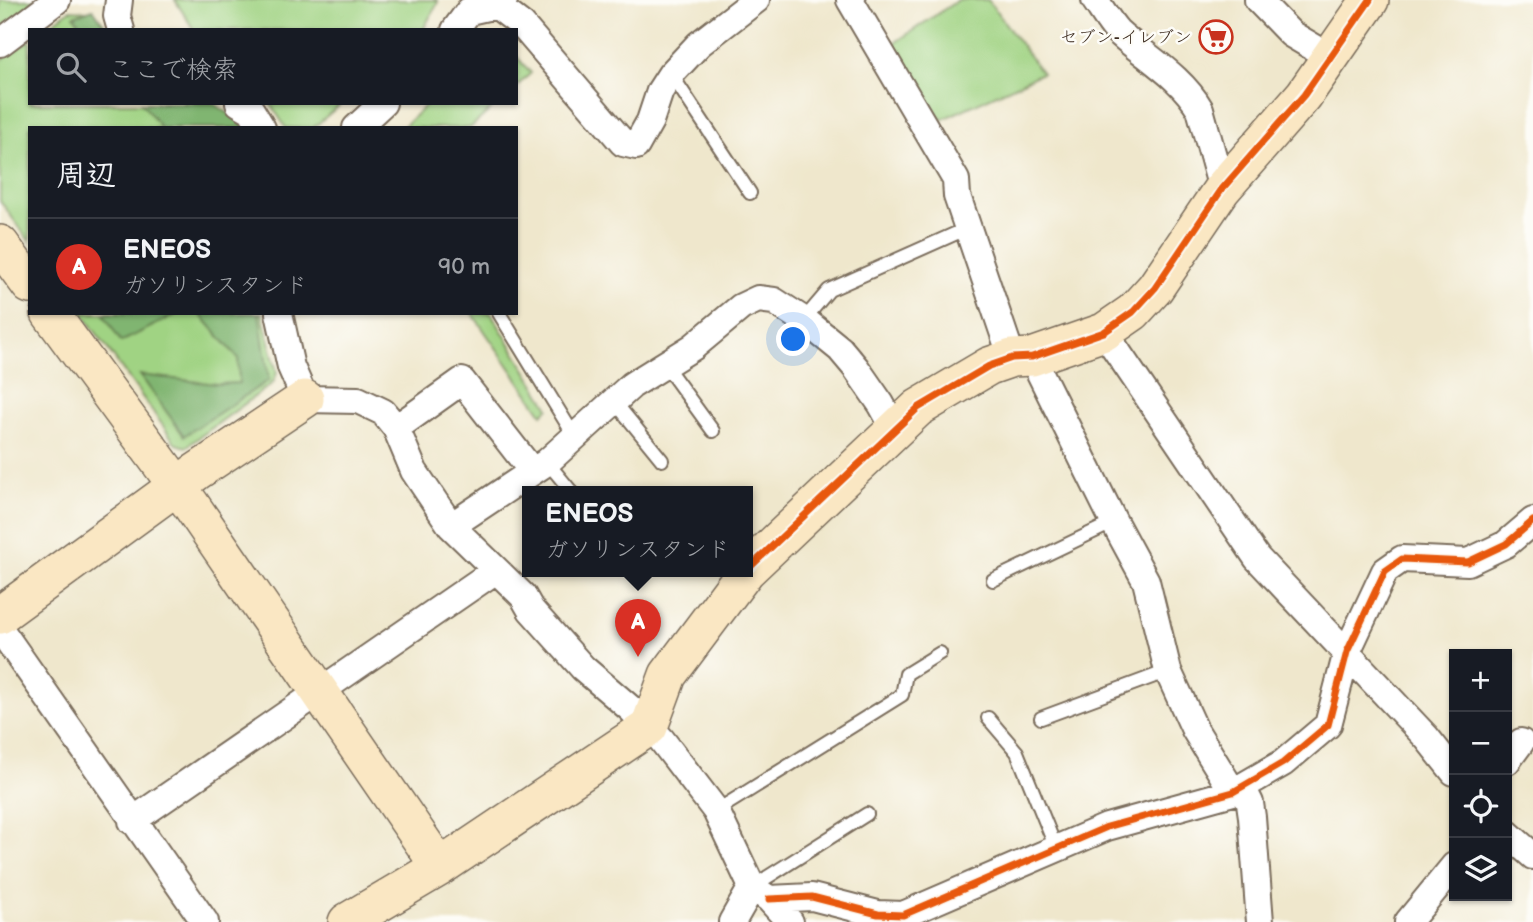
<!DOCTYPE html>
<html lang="ja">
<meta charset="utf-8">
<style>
:root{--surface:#171b24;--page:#20242c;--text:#f1f3f6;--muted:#9ea1a6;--line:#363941;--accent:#d93025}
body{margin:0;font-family:"Balsamiq Sans","Klee One",sans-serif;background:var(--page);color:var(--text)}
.controls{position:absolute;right:21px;bottom:21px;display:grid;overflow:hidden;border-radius:0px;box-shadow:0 2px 5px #0004}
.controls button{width:63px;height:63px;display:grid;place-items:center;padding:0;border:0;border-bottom:2px solid var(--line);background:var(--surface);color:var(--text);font:35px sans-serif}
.you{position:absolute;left:794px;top:340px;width:24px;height:24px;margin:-18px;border:5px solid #fff;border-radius:50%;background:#1a73e8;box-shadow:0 0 0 10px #1a73e833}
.badge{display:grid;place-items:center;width:46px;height:46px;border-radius:50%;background:var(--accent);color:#fff;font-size:23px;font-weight:700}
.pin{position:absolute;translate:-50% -58px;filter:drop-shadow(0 2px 4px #0008)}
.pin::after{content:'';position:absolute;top:37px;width:24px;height:21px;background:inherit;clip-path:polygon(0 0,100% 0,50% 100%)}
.popup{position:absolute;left:522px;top:486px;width:231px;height:91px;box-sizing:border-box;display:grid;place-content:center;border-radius:0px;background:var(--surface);filter:drop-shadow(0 2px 5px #0005);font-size:23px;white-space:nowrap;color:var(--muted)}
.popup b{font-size:26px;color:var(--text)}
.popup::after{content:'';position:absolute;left:50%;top:100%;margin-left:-14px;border:14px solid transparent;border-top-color:var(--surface)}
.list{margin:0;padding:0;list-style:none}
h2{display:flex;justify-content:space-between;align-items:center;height:91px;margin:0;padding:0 28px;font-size:30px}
h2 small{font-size:23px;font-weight:400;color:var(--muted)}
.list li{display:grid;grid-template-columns:46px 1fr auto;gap:21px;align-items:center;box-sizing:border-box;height:98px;padding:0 28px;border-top:2px solid var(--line)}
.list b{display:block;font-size:26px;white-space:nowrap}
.list p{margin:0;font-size:23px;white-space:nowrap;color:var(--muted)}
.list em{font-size:23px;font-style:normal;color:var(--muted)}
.icon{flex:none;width:38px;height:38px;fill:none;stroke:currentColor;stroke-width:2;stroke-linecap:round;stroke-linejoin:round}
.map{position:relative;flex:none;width:1533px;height:922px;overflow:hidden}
.search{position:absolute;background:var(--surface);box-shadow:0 2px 5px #0004;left:28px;top:28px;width:490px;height:77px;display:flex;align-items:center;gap:18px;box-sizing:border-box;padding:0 24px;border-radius:0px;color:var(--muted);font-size:26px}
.panel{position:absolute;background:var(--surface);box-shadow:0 2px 5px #0004;left:28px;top:126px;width:490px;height:189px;border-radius:0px}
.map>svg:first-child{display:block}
.green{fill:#a0d383;stroke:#6e7e50;stroke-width:2}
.forest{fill:#80b571;stroke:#5e7048;stroke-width:2}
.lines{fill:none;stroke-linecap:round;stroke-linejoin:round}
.lane-casing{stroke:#7a6c5b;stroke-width:16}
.street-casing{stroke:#7a6c5b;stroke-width:30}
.secondary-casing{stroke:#7a6c5b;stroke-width:40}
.lane{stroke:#fff;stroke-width:12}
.street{stroke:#fff;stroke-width:26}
.secondary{stroke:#fae7c3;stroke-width:37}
.cycleway-casing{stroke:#fdfcf7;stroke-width:11}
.cycleway{stroke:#e8590c;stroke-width:7}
.labels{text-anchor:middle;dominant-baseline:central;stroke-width:5;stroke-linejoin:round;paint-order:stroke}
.poi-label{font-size:18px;fill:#3b2a1e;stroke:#fdfcf7;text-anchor:end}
</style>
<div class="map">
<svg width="1533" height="922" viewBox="0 0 1533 922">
<rect width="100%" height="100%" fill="#fdfcf7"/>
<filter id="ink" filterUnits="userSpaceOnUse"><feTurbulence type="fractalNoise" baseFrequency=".0143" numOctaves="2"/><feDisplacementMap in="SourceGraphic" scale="14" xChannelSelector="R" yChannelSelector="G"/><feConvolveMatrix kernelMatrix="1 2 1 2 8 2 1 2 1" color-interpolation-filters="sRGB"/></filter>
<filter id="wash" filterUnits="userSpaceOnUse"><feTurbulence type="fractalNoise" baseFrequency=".00686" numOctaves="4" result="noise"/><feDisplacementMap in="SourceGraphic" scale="28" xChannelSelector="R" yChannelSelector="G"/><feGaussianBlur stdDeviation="1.57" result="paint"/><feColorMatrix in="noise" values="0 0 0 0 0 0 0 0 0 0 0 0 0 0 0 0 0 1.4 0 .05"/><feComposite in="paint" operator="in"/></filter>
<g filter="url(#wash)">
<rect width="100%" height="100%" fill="#efe7cc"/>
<!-- green -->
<path class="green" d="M0 0H37L0 28Z
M175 0H437L438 2 423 30H194Z
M958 0H988L1042 73 941 120 893 44Z
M70 10 88 11 100 30H43Z
M30 40V103H208L241 128H30V242L0 201V61Z
M516 56 531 73 516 87Z
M270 103H342L313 128H286Z
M428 103H498L470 128H402Z
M82 313H262L277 373 273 383 186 447 176 444Z
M472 313H491L549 408 542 414Z"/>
<!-- forest -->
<path class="forest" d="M93 9 108 30H85L74 16Z
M142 103H213L240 121 245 128H161Z
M103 313H179L121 342Z
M199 313H259L269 380 184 436 140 375 217 384 239 383 238 358Z"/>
</g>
<g filter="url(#ink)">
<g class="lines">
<defs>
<path id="lane" d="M671 74 750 193
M812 310 829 290 968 228
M499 313 575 437
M665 365 713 431
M614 401 662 460
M547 462 571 491
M993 580 1114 522
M988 718 1017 752 1056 848
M1041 718 1168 671
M716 811 902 695 906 674 940 653
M752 887 867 814"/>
<path id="street" d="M119 0 117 16 121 30
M850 0 956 180 957 196 1012 358
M1095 0C1102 10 1109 22 1117 31 1145 57 1180 75 1200 109L1222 189
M1258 0 1291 34 1330 57
M496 5 522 25 623 143 636 146 650 121 660 91 671 74 699 44 756 0
M455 30 469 11 496 5 504 0
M0 43 57 0
M239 103 251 110 262 128
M356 128 383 103
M279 313 291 367 305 399 358 400 383 412 396 428 414 471 451 526 523 596 531 610 583 668 632 710 661 739 716 811 752 887 769 899 790 922
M1104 332 1257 558 1427 738 1454 772
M1032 357 1114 522 1146 581 1168 671 1195 730 1233 792
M396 428 462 381 532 471
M451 526 547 462 632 385 693 347 741 307 758 299 774 301 808 323 840 349 856 368 881 404 895 429
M0 629 205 922
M1507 761 1521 742
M1242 787 1250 803 1252 817 1260 922
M132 821 496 570
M1507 833 1533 856
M769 899 812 897 878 914 903 915 1107 827 1233 792 1283 763 1328 725 1347 652 1385 571 1402 559 1468 562 1506 544 1533 521
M732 922 752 887
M1408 922 1454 866"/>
<path id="secondary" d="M0 244 30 285
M50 313 191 505 440 867
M748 569 918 408 989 366 1012 358 1032 357 1104 332 1133 312 1155 288 1222 189 1304 95 1370 0
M0 615 196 472 305 399
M347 922 440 867 649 727 668 675 746 571"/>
</defs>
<!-- lane casing -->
<use href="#lane" class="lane-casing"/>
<!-- street casing -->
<use href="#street" class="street-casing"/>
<!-- secondary casing -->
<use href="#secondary" class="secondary-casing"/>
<!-- lane -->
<use href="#lane" class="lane"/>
<!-- street -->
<use href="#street" class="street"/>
<!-- secondary -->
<use href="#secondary" class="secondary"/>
<defs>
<path id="cycleway" d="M748 569 918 408 989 366 1012 358 1032 357 1104 332 1133 312 1155 288 1222 189 1304 95 1370 0
M769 899 812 897 878 914 903 915 1107 827 1233 792 1283 763 1328 725 1347 652 1385 571 1402 559 1468 562 1506 544 1533 521"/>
</defs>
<!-- cycleway casing -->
<use href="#cycleway" class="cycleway-casing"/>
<!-- cycleway -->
<use href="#cycleway" class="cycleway"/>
</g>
</g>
<!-- icons -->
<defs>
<symbol id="supermarket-ring" viewBox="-11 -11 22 22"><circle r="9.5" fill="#fdfcf7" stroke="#c8321e" stroke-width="1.5"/><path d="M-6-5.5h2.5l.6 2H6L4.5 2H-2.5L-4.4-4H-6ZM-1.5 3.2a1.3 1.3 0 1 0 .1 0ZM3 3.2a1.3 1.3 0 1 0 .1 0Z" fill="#c8321e"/></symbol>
</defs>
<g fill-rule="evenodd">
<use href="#supermarket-ring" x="1197" y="18" width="38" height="38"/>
</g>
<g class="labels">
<!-- poi labels -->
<g class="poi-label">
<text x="1192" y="37">セブン-イレブン</text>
</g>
</g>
</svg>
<div class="controls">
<button>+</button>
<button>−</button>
<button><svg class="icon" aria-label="locate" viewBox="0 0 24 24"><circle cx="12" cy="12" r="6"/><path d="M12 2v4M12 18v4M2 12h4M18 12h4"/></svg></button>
<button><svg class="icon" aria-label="layers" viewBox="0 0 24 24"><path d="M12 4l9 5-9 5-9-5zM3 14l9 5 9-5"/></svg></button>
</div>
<div class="you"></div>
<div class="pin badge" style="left:638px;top:657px">A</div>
<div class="popup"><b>ENEOS</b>ガソリンスタンド</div>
<div class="search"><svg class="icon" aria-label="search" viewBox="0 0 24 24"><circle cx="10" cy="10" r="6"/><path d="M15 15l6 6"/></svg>ここで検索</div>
<section class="panel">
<h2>周辺<small></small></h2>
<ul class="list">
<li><span class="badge">A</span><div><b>ENEOS</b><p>ガソリンスタンド</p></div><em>90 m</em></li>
</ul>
</section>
</div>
